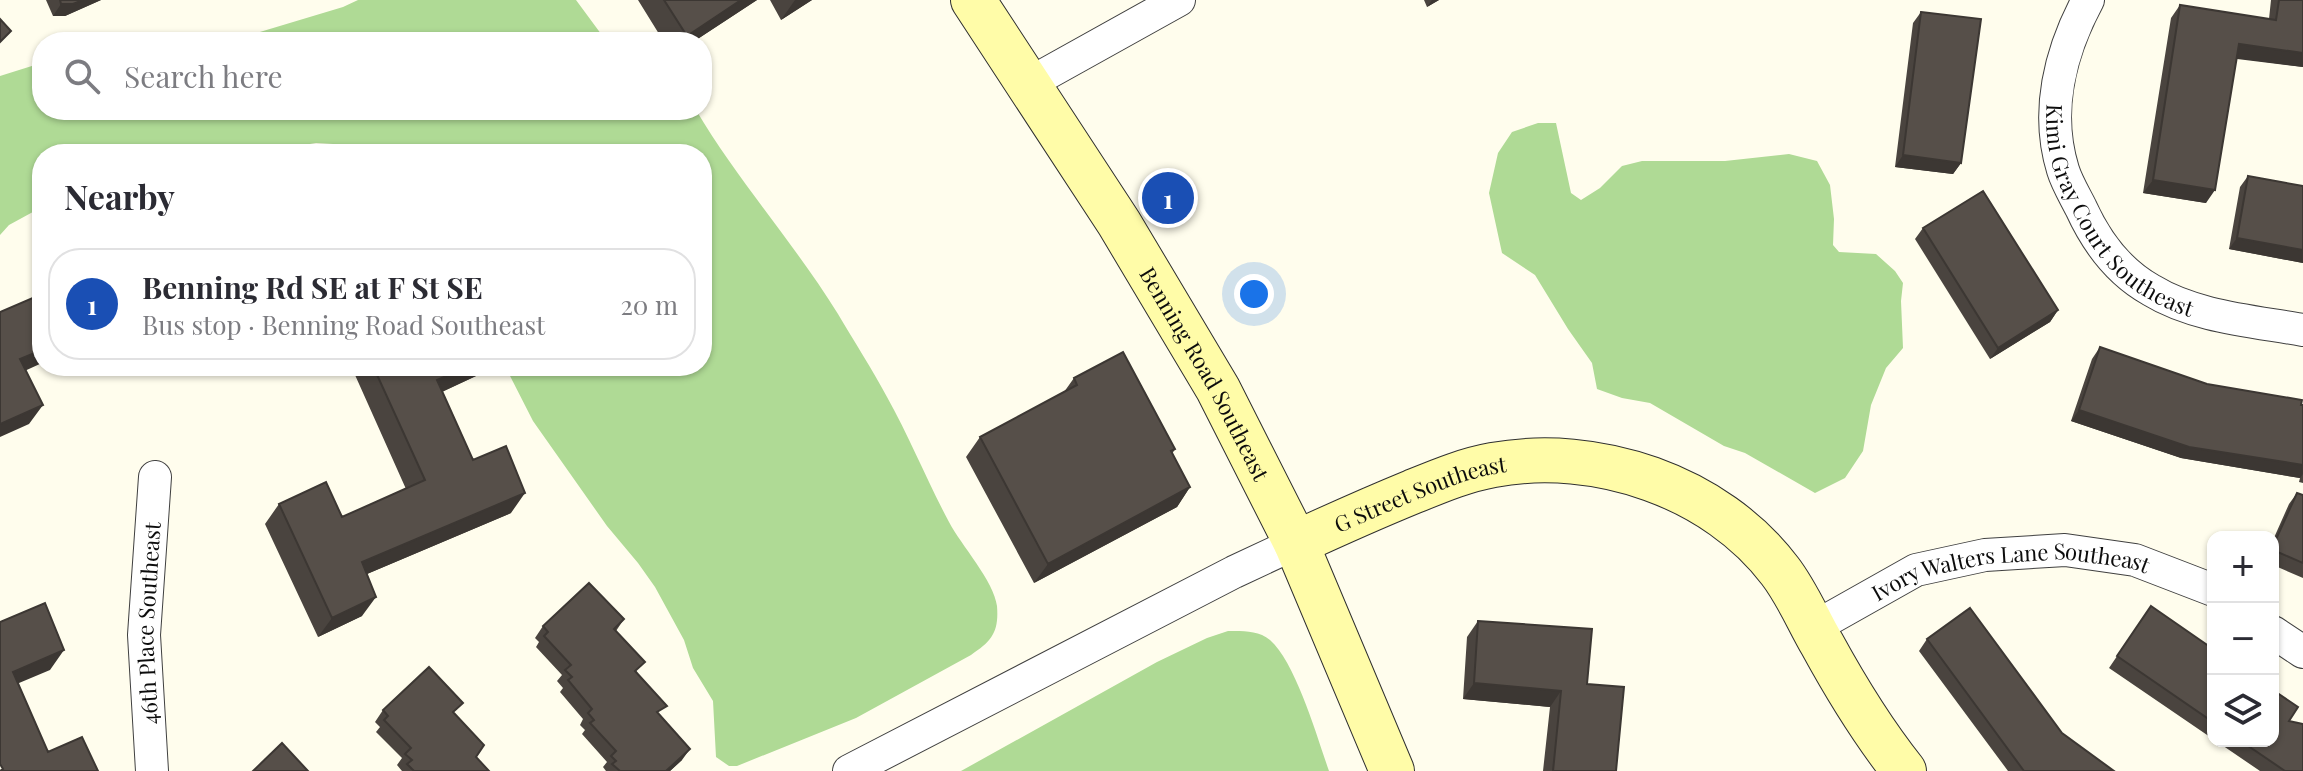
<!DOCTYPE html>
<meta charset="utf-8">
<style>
:root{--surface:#fff;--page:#f2f2f3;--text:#2b2b33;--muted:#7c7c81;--line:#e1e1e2;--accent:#be2823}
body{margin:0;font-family:"Playfair Display",serif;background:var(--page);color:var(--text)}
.controls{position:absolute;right:24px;bottom:24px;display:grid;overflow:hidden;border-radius:16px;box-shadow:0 2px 6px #0004}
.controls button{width:72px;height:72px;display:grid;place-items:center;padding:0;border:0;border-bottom:2px solid var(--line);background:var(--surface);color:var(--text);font:40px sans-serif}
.you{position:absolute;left:1254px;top:294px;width:28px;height:28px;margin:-20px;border:6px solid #fff;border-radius:50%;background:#1a73e8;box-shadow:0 0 0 12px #1a73e833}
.badge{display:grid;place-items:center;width:52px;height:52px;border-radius:50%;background:var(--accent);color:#fff;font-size:26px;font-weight:700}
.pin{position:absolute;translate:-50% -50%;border:4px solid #fff;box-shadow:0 2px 8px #0006}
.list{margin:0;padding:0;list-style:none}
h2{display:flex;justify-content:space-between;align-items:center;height:104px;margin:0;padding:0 32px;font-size:34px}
h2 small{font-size:26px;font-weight:400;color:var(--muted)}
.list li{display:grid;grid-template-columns:52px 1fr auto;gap:24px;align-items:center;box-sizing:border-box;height:112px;margin:0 16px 16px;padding:0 16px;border:2px solid var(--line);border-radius:32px}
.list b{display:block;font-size:30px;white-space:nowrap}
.list p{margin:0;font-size:26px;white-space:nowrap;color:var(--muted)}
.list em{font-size:26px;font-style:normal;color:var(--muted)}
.icon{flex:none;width:44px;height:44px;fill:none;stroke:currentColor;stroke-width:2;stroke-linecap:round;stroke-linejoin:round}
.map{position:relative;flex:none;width:2303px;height:771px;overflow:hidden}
.search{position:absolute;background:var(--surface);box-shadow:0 2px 6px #0004;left:32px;top:32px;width:680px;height:88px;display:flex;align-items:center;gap:20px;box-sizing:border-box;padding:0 28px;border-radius:32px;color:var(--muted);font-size:30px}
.panel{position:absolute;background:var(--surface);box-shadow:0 2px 6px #0004;left:32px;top:144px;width:680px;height:232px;border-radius:32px}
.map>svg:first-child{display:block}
.forest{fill:#afda95}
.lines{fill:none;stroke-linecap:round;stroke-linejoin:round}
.street-casing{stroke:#404040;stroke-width:34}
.secondary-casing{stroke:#2f2f2f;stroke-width:46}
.street{stroke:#fff;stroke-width:32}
.secondary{stroke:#fffca8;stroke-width:44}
.wall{fill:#4a443f}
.shaded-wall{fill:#3c3733}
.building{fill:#564f49;stroke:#3c3733;stroke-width:2}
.labels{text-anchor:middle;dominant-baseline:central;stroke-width:8;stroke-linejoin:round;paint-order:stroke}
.street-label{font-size:22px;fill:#0d0d0d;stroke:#fff}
</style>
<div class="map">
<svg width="2303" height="771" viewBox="0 0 2303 771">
<rect width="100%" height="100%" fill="#fffded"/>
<!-- forest -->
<path class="forest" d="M358 0H576L607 42H227L343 7Z
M35 65H42V110H696C738 181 794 243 838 314 854 341 872 369 887 397 910 438 927 481 949 522 961 545 994 581 997 606 999 632 992 641 971 655L856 718 737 766H729L716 757 713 701 693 668 684 640 655 587 638 563 607 526 533 421 505 366H702V154H358L333 144 316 143 248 154H42V207L9 225 0 235V76Z
M1538 123H1556L1571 193 1581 200 1600 188 1622 166 1642 161H1725L1789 154 1817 161 1830 185 1834 219 1833 245 1839 252 1876 254 1895 271 1903 283 1901 301 1903 348 1886 368 1871 405 1863 451 1845 478 1815 493 1745 453 1724 446 1650 403 1622 398 1597 389 1592 363 1568 329 1535 275 1502 253 1489 193 1498 153 1512 132Z
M1228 631C1242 631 1258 630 1270 640 1296 663 1317 737 1329 771H961L1157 662 1207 638Z"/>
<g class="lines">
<defs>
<g id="street">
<path id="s1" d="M2088 0C2060 52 2045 112 2063 170 2067 183 2075 196 2081 208 2096 241 2119 272 2151 290 2195 317 2253 321 2303 330"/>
<path d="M1028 84 1179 0"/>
<path id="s2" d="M1813 628 1916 570 1985 555 2065 550 2135 560 2213 590"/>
<path d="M2273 632 2303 652"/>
<path id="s3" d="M152 771 144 635 155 477"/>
<path d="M849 771 1234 572 1296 543"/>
</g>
<g id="secondary">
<path id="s4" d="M973 0 1119 223 1218 389 1296 543 1392 771"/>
<path id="s5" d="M1296 543C1335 525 1373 508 1412 492 1439 481 1465 470 1493 465 1596 446 1716 486 1780 571 1797 593 1808 620 1822 644 1846 688 1873 732 1904 771"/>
</g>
</defs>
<!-- street casing -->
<use href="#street" class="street-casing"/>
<!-- secondary casing -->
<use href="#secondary" class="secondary-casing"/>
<!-- street -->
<use href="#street" class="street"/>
<!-- secondary -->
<use href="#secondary" class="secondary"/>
</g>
<!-- wall -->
<path class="wall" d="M46 0H101L65 16H53Z
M638 0H757L693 42H664Z
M770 0H812L781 20Z
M1424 0H1439L1427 7Z
M2271 0H2303V67L2236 58 2206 203 2143 193 2171 18 2180 5 2269 19Z
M1921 12 1961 163 1953 174 1895 167 1913 23Z
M2248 176 2303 186V263L2229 249 2240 187Z
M1923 228 2058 310 2050 322 1990 359 1915 239Z
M42 240V273L33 253Z
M2100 347 2207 384 2303 405V483L2299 482 2300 478 2181 458 2071 421 2092 359Z
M351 366H484L476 376 442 392 473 460 511 513 367 574 362 616 318 637 265 524 279 504 342 517 406 489Z
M1074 378 1175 449 1172 454 1190 487 1177 507 1034 583 966 457 980 437 1064 392Z
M2297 493 2303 495V578L2273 565V540L2289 504Z
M2151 606 2213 649V739L2109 668Z
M624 619 616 631 682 760 670 771H606L603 767 607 762 582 734 585 730 580 725 583 719 560 692 563 688 557 681 562 675 536 647 539 642 535 638 543 626Z
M1478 621 1587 684 1616 771H1543L1550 707 1463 699 1467 637Z
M1927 639 2114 771H2008L1919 651Z
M383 710 455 714 476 757 489 771H402L397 765 402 758 376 732 380 727 375 722Z
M2289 721 2303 771H2260L2216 741H2273Z"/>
<!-- shaded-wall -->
<path class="shaded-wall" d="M83 0H101L65 16H53L61 4Z
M741 0H757L693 42H682L687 36Z
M795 0H812L781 20Z
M1432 0H1439L1427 7Z
M2239 44 2303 53V67L2229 58Z
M1903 155 1961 163 1953 174 1895 167Z
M2153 180 2215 190 2206 203 2143 193Z
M2237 238 2303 250V263L2229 249Z
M2058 310 2050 322 1990 359 1998 348Z
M42 350V363L7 379 20 359Z
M469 366H484L476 376 424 400 437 380Z
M43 405 29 424 0 437V424Z
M2079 410 2303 465V474L2300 478 2181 458 2071 421Z
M1190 487 1177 507 1034 583 1048 564Z
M525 493 511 513 348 582 362 562Z
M376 597 362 616 318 637 332 618Z
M64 650 50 670 0 691 13 672Z
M1474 683 1561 691 1550 707 1463 699Z
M690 749 682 760 670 771H666Z"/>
<!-- building -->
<path class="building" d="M60 0H83L73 4H61Z
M664 0H741L687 36Z
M2279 0H2303V53L2239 44 2215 190 2153 180 2180 5 2276 20Z
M1921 12 1981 19 1961 163 1903 155Z
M0 19 11 31 0 42Z
M2248 176 2303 186V250L2237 238Z
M1983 191 2058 310 1998 348 1923 228Z
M42 294V350L20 359 43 405 0 424V312Z
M2100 347 2207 384 2302 400 2301 405H2303V465L2189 447 2079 410Z
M1123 352 1175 449 1171 451 1190 487 1048 564 980 437 1077 385 1074 378Z
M373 366H469L437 380 473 460 506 446 525 493 362 562 376 597 332 618 279 504 326 482 342 517 425 480Z
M2297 493 2303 495V563L2273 550V546Z
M589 583 624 619 614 629 645 662 635 671 667 706 657 712 690 749 666 771H620L612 764 616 761 611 756 616 751 590 723 594 720 588 713 592 709 568 680 572 677 565 670 571 665 544 636 548 632 543 626Z
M45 603 64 650 13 672 48 752 82 737 98 771H0L3 769 0 764V622Z
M2151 606 2213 649V722L2117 656Z
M1970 608 2062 733 2114 771H2024L1927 639Z
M1478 621 1592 629 1587 684 1624 687 1616 771H1553L1561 691 1474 683Z
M429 667 463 703 453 712 484 745 476 757 489 771H414L407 764 412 760 405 754 411 748 384 720 388 716 383 710Z
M2273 690 2298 707 2289 721 2303 724V771H2285L2241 741H2273Z
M282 743 308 771H253Z"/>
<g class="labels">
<!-- street labels -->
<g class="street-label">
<text stroke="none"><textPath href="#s1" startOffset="242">Kimi Gray Court Southeast</textPath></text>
<text stroke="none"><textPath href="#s4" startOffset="440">Benning Road Southeast</textPath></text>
<text stroke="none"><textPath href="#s5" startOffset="134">G Street Southeast</textPath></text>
<text stroke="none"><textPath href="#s2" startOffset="212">Ivory Walters Lane Southeast</textPath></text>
<text stroke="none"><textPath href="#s3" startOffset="148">46th Place Southeast</textPath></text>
</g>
</g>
</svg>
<div class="controls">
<button>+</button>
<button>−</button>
<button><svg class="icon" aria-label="layers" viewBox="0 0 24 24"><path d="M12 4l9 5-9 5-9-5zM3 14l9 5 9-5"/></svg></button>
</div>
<div class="you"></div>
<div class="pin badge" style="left:1168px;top:198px;background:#1a4fb4">1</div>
<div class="search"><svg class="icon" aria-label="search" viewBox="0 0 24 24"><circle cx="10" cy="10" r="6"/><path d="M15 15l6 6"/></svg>Search here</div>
<section class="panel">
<h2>Nearby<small></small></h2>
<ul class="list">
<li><span class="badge" style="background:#1a4fb4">1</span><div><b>Benning Rd SE at F St SE</b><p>Bus stop · Benning Road Southeast</p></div><em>20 m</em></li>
</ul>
</section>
</div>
